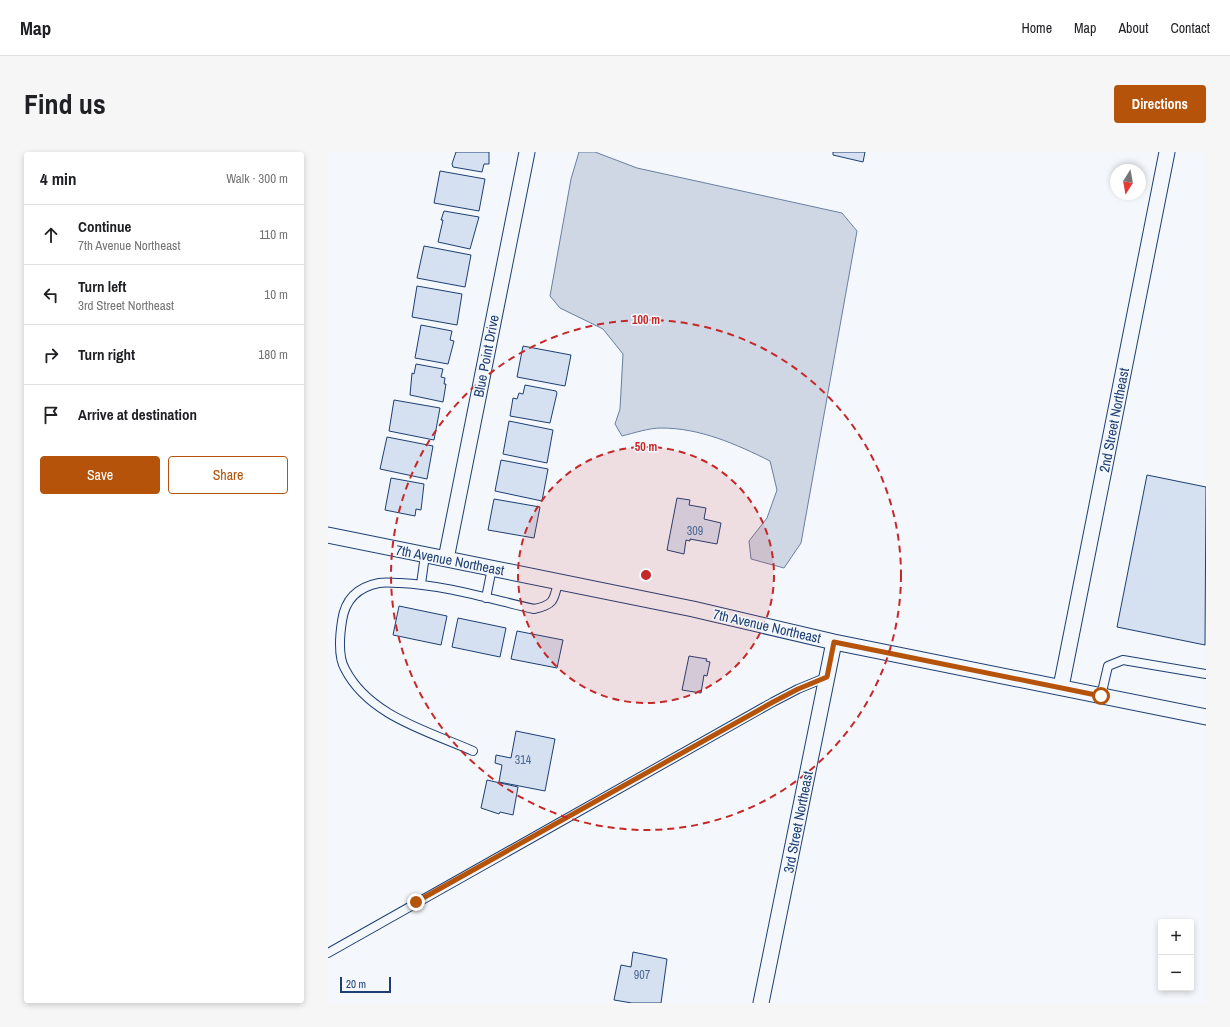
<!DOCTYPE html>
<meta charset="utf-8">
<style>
:root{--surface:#fff;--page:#f6f6f6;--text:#202124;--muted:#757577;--line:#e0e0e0;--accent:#b45309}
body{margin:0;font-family:"Archivo Narrow",sans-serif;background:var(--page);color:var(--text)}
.controls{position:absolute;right:12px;bottom:12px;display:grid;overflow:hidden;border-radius:4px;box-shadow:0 2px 6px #0003}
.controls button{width:36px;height:36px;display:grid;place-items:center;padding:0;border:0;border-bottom:1px solid var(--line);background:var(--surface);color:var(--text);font:20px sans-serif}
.compass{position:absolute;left:782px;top:12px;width:36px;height:36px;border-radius:50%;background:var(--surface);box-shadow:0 2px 6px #0003;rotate:191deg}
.scale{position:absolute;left:12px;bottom:10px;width:51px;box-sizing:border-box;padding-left:4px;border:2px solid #1d3f73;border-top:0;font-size:11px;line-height:14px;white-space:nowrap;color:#1d3f73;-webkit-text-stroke:3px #f4f7fb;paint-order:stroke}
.stop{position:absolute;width:12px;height:12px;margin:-9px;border:3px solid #b45309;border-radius:50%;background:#fff}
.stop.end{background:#b45309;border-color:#fff;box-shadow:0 1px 4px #0008}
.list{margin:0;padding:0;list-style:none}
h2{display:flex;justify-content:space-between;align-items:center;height:52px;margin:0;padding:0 16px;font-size:17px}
h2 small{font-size:13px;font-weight:400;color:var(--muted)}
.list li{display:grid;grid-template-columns:26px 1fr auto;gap:12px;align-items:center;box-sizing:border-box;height:60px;padding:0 16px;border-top:1px solid var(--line)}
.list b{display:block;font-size:15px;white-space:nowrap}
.list p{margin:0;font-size:13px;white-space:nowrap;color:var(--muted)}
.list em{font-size:13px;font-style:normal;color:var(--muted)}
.actions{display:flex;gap:8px;padding:12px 16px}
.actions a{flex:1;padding:9px 0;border:1px solid var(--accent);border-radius:4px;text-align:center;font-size:14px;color:var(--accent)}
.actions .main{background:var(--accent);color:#fff}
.icon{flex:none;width:22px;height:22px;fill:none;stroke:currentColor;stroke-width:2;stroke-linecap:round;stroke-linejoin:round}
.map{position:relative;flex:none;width:878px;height:851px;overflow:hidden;border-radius:4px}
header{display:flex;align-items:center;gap:24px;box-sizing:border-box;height:56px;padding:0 20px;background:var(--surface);border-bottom:1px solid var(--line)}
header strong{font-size:19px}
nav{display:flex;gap:22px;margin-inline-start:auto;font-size:14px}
.intro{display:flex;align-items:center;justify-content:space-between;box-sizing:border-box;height:96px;padding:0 24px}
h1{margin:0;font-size:28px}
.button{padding:10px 18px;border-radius:4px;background:var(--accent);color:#fff;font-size:14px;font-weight:700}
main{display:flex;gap:24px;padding:0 24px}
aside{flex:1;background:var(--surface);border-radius:4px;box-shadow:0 2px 6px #0003}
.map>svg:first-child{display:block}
.water{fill:#cfd7e4;stroke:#687fa3}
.building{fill:#d5e0f0;stroke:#1d3f73}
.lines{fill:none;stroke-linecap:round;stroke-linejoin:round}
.service-casing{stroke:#1d3f73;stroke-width:10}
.minor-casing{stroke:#1d3f73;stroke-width:17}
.service{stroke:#f4f7fb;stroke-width:8}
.minor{stroke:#f4f7fb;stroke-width:15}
.route{stroke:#b45309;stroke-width:5}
.ring{fill:none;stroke:#c62828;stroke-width:2;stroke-dasharray:7 5}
.labels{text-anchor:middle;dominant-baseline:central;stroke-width:3;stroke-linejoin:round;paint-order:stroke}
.number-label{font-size:12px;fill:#4b6792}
.street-label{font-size:14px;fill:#1d3f73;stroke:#f4f7fb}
.centre{fill:#c62828;stroke:#f4f7fb;stroke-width:2}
.ring-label{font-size:12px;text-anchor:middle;font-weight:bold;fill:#c62828;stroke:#f4f7fb;stroke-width:3;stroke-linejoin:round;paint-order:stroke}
</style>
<header>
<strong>Map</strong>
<nav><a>Home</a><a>Map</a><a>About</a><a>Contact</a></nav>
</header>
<div class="intro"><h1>Find us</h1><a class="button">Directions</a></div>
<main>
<aside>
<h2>4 min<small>Walk · 300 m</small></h2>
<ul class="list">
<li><svg class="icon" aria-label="ahead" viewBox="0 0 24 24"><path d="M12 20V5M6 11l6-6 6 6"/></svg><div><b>Continue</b><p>7th Avenue Northeast</p></div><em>110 m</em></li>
<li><svg class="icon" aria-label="left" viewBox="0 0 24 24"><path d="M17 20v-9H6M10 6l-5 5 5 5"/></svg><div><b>Turn left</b><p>3rd Street Northeast</p></div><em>10 m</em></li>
<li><svg class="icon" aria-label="right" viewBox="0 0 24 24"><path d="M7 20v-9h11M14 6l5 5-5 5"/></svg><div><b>Turn right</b></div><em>180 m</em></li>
<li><svg class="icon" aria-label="arrive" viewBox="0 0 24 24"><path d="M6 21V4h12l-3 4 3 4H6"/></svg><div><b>Arrive at destination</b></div></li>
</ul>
<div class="actions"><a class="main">Save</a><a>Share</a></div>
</aside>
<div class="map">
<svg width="878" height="851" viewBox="0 0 878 851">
<rect width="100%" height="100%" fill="#f4f7fb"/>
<!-- water -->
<path class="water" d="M251 0H267L309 16 514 61 529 79 473 391 456 416 423 407 421 389 439 366 449 338 442 309C408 292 372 276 333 276 321 276 306 281 294 284L287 272 292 257 295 202 275 177 232 156 222 144 243 27Z"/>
<!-- building -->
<path class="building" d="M128 0H161V12H156L154 20 125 15 124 12Z
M505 0H537L535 10 505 3Z
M112 19 157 27 151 59 106 51Z
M116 59 151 65 142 97 110 90 115 68H113Z
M96 94 143 103 137 135 89 126Z
M89 134 134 142 129 173 84 165Z
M93 173 124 179 122 188 126 189 120 212 87 206Z
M195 194 243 203 237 234 189 225Z
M88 212 115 217 113 225 117 226 116 232H118L115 250 82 243 84 221 86 222Z
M197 233 228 239 229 241 222 271 182 264 185 246 189 247 191 241 195 242Z
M66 248 112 256 106 288 61 279Z
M181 269 225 278 219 311 175 302Z
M59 285 105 294 99 327 52 317Z
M173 308 220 317 214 349 167 339Z
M819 323 878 335 877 493 789 475Z
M63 326 96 332 93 358 88 357 87 364 57 358Z
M349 346 362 348 361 353 378 356 376 367 393 371 389 392 362 387V389L358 388 356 402 339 398Z
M166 347 212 355 206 386 160 378Z
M71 454 119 464 113 493 65 483Z
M130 466 178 476 172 505 124 495Z
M189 479 235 488 229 516 183 507Z
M361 504 379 507 378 509 382 510 379 524 376 523 373 541 354 538Z
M188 579 227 587 217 639 171 630 174 613 167 611 168 603 183 606Z
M159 628 190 635 185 663 172 660 171 662 153 656Z
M305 800 339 807 333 851H304L286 848 293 813 303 815Z"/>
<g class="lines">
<defs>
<path id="service" d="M93 432 97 403
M158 446 164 416
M773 544 780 514 795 508 878 522
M145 599C100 579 41 564 17 517 10 505 12 482 14 469 17 447 30 435 51 431 58 430 65 431 72 431 117 433 162 447 206 457 226 453 226 448 230 430
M0 801 445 550 470 537 499 525"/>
<path id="minor" d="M0 383 365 457 506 490 878 565
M118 407 199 0
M733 535 839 0
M433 851 506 490"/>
</defs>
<!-- service casing -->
<use href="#service" class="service-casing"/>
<!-- minor casing -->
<use href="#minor" class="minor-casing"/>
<!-- service -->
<use href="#service" class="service"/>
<!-- minor -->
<use href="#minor" class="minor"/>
</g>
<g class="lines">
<!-- route -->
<path class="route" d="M88 750 445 550 470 537 499 525 506 490 773 544"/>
</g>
<!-- distance rings -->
<circle cx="318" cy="423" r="128" fill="#c62828" fill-opacity=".12"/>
<g class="ring">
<circle cx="318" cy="423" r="128"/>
<circle cx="318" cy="423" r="255"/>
</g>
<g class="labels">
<!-- number labels -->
<g class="number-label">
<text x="367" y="379">309</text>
<text x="195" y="608">314</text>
<text x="314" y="823">907</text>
</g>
<!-- street labels -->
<g class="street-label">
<text transform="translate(158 204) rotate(-79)">Blue Point Drive</text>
<text transform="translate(786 268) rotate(-79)">2nd Street Northeast</text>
<text transform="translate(122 408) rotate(11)">7th Avenue Northeast</text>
<text transform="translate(439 474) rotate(13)">7th Avenue Northeast</text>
<text transform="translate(470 670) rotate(-79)">3rd Street Northeast</text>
</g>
</g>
<circle cx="318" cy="423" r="6" class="centre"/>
<g class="ring-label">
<text x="318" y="172">100 m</text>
<text x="318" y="299">50 m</text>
</g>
</svg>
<div class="controls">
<button>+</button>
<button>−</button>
</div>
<svg class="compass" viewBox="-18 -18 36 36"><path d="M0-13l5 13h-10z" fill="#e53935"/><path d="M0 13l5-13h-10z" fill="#757577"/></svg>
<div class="scale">20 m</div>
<div class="stop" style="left:773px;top:544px"></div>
<div class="stop end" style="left:88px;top:750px"></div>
</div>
</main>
